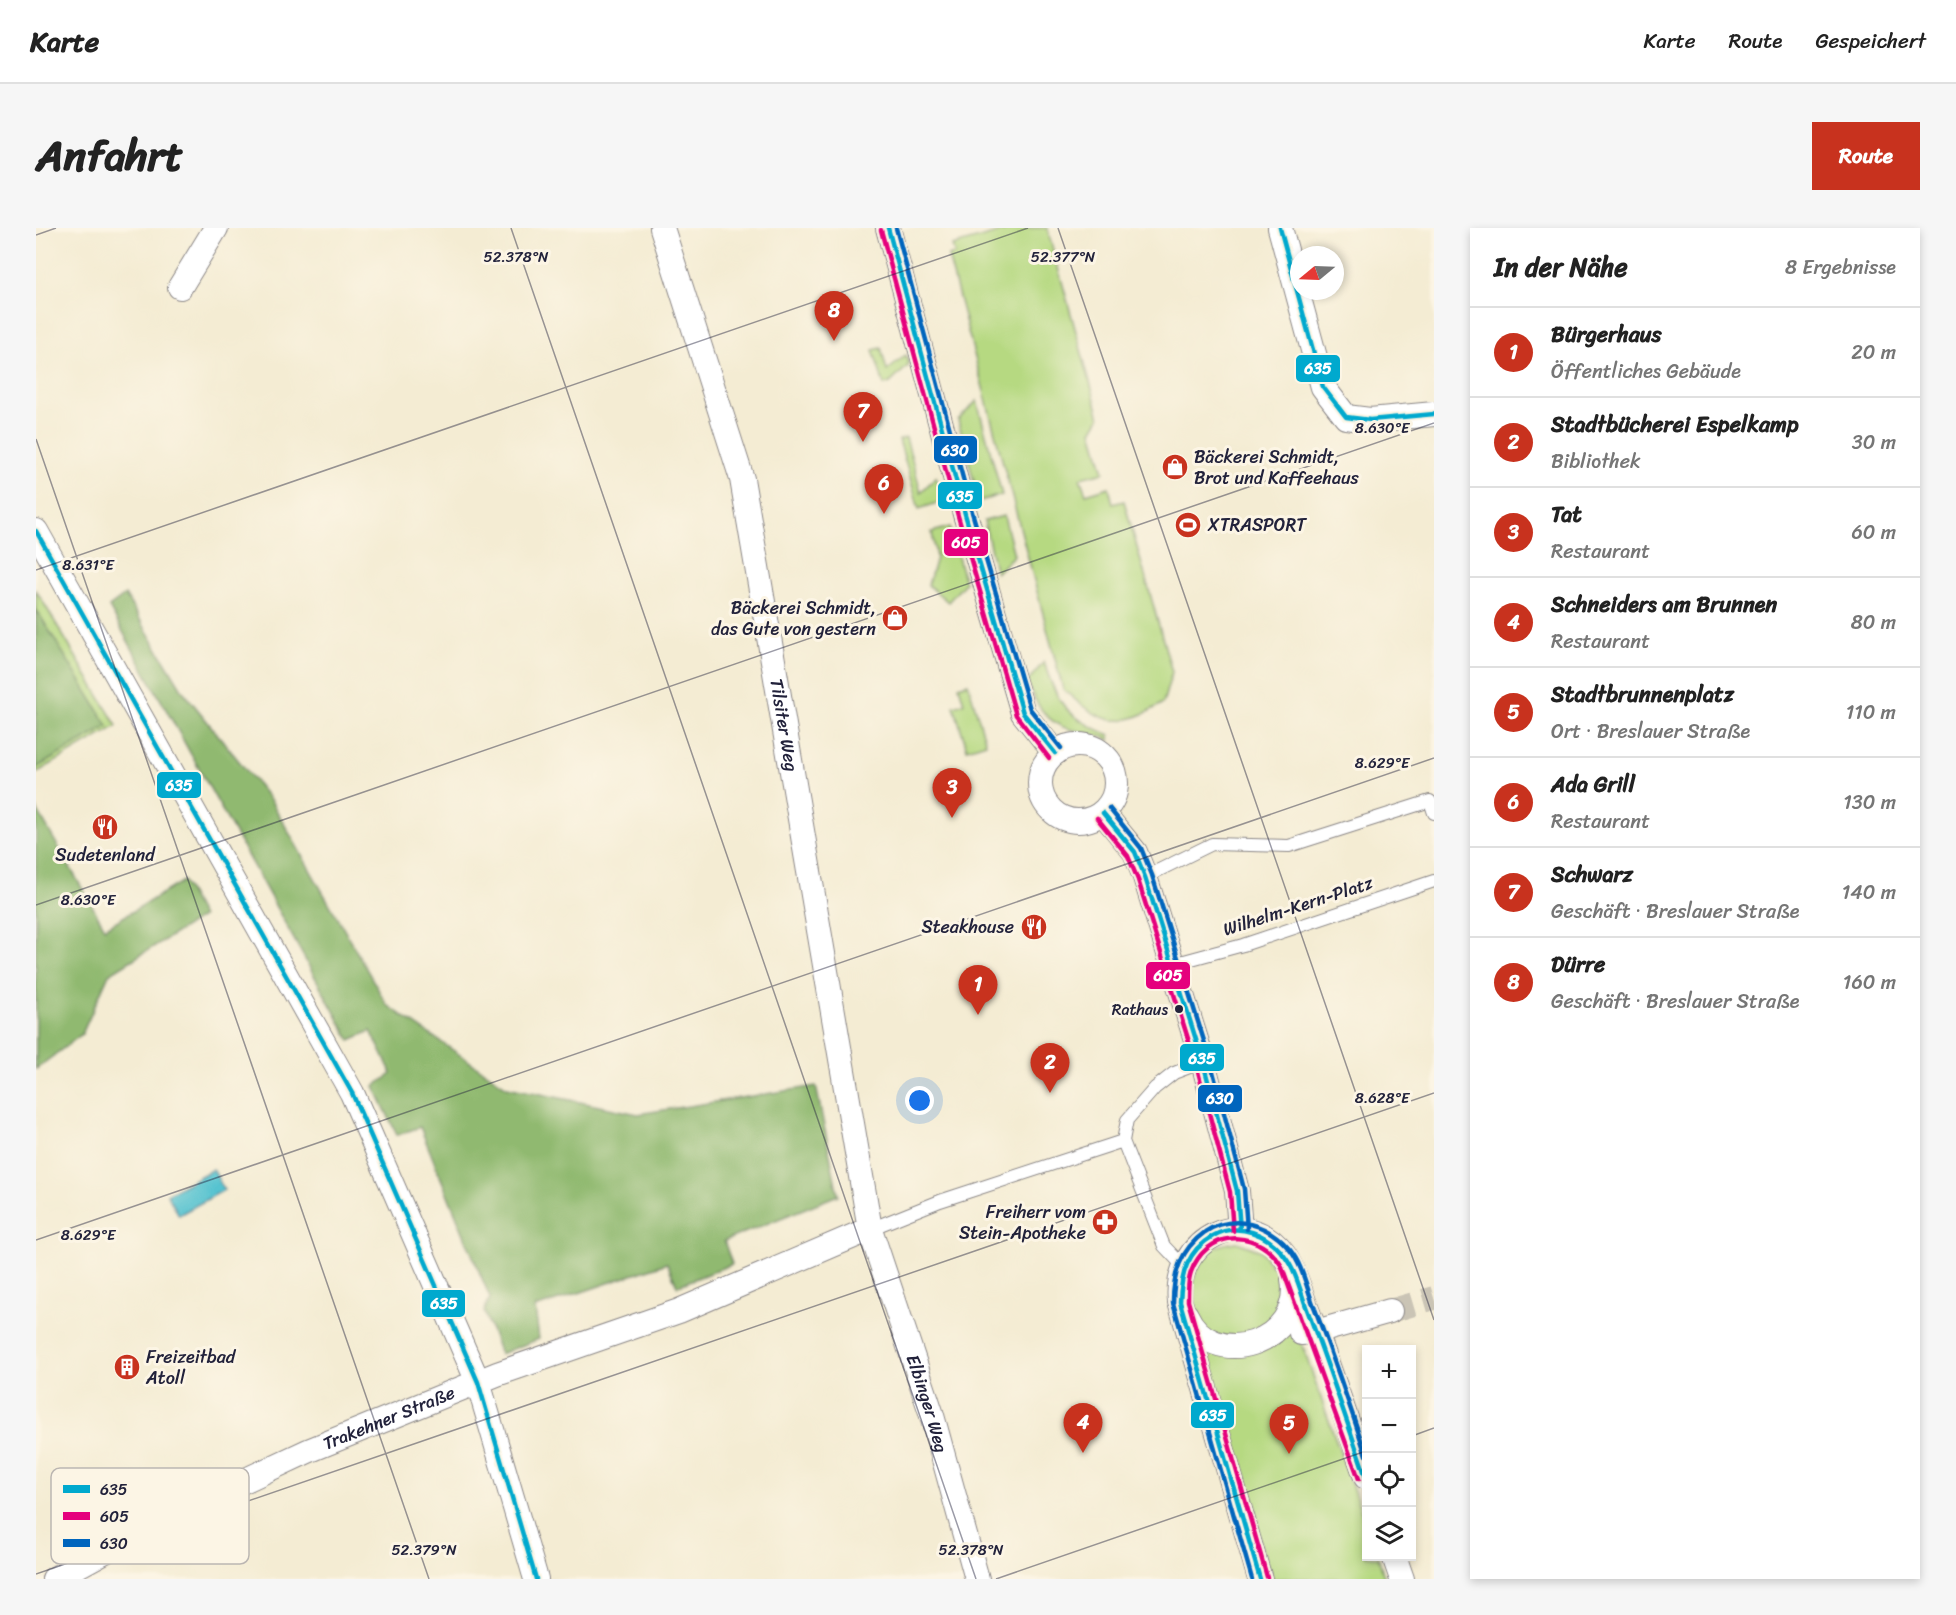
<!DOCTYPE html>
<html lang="de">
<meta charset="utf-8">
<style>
:root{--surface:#fff;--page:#f6f6f6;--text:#222;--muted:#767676;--line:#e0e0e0;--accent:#c8321e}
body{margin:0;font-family:Sriracha,sans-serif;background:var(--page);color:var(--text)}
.controls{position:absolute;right:18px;bottom:18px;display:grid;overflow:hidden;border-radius:0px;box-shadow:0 3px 9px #0003}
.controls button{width:54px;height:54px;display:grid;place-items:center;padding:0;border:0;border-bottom:2px solid var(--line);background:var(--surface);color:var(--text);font:30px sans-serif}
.compass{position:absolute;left:1254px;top:18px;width:54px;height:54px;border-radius:50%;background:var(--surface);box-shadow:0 3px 9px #0003;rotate:251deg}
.you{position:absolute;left:884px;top:873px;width:21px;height:21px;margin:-15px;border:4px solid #fff;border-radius:50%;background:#1a73e8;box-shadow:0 0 0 9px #1a73e833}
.badge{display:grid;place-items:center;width:39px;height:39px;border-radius:50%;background:var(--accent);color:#fff;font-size:20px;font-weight:700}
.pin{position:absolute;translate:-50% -50px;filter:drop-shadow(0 2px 3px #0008)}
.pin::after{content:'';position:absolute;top:32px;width:21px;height:18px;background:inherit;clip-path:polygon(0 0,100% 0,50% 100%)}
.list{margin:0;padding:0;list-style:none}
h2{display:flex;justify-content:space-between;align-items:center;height:78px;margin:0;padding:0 24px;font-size:26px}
h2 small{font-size:20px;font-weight:400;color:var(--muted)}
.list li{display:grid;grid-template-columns:39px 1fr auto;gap:18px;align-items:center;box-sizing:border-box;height:90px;padding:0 24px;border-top:2px solid var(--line)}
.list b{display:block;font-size:22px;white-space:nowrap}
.list p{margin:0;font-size:20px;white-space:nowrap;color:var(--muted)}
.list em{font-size:20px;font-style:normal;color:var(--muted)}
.icon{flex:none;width:33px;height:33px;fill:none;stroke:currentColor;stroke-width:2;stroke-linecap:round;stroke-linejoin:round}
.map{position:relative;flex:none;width:1398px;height:1351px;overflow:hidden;border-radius:0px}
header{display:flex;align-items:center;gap:36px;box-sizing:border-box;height:84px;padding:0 30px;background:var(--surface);border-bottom:2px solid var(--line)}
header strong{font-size:28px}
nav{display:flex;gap:33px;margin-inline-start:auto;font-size:21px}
.intro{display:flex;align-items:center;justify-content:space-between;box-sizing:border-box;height:144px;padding:0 36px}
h1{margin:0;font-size:42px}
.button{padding:15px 27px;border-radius:0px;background:var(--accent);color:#fff;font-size:21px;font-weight:700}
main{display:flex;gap:36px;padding:0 36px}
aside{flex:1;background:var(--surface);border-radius:0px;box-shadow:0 3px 9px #0003}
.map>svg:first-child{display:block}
.green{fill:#b6d981;stroke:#6c7e5e;stroke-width:1.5}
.forest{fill:#90b96f;stroke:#596e55;stroke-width:1.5}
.water{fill:#57c3d0;stroke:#3c7286;stroke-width:1.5}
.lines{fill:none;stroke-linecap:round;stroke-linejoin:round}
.minor-tunnel{stroke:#cac4b5;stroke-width:24;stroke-dasharray:24 12;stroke-linecap:butt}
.service-casing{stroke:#8b8787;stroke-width:14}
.minor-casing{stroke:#8b8787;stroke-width:26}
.service{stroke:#fff;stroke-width:12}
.minor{stroke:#fff;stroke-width:24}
.bus-1-casing{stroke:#fcf5e5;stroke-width:9}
.bus-2-casing{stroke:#fcf5e5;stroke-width:9}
.bus-3-casing{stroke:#fcf5e5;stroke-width:9}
.bus-1{stroke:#00a9ce;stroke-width:4.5}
.bus-2{stroke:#e5007d;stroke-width:4.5}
.bus-3{stroke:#0065bd;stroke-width:4.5}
.ticks{fill:none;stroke:#22223b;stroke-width:1.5;stroke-opacity:0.45}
.bus-dot{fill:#22223b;stroke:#fcf5e5;stroke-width:2}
.labels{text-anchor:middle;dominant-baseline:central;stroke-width:6;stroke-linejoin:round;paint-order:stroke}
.bus-label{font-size:16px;fill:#22223b;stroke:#fcf5e5;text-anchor:end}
.poi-label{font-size:18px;fill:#22223b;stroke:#fcf5e5;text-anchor:start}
.street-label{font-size:18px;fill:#22223b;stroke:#fcf5e5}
.key{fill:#fcf5e5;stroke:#bbb6b2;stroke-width:1.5}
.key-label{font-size:16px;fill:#22223b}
.ticks-label{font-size:15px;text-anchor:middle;fill:#22223b;stroke:#fcf5e5;stroke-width:6;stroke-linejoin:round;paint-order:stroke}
.line-badge{stroke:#fcf5e5;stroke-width:2}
.badge-label{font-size:16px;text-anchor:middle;font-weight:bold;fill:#fff}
</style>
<header>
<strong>Karte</strong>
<nav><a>Karte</a><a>Route</a><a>Gespeichert</a></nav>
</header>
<div class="intro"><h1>Anfahrt</h1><a class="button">Route</a></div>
<main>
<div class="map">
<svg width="1398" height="1351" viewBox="0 0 1398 1351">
<rect width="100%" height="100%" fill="#fcf5e5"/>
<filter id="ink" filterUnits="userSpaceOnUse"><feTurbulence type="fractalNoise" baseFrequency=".0167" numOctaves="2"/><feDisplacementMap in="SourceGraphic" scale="12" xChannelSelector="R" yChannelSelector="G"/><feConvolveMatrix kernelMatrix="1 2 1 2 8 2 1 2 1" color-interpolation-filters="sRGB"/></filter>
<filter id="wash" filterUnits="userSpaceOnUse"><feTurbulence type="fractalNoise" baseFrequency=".008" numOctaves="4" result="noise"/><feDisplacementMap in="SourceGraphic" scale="24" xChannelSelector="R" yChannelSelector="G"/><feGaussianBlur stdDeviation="1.35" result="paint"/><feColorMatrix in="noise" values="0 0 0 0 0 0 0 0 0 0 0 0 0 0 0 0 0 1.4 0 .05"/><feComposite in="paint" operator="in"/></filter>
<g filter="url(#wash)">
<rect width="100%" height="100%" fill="#f4ecd3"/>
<!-- green -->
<path class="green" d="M978 0H1011L1064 190 1056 203 1068 244 1044 250 1050 266 1073 259 1077 276 1088 273 1136 444 1127 475C1083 503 1065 496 1027 461L912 28 919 26 916 18Z
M845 120 851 143 870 127 873 137 854 155 848 157 837 122Z
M941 173 966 267 943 273 922 192Z
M870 210 885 264 900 249 907 273 883 281 863 212Z
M968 288 978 327 960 345 948 293Z
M914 299 929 355 912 374 892 357 900 330 896 304Z
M0 362 81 498 0 545Z
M1008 434C1022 479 1032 489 1074 507V512C1059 505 1048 505 1033 501 1010 495 999 474 991 454Z
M932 455 950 515 931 521 918 478 928 475 923 458Z
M1201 1014 1225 1023 1240 1043 1330 1297V1328L1342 1329 1349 1351H1234L1156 1071C1157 1037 1163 1018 1201 1014Z"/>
<!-- forest -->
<path class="forest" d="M89 367 147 463 235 573 351 777 471 859 602 886 780 858 802 967 688 1013 696 1036 641 1058 631 1035 499 1080 503 1111 464 1126 448 1083 454 1070 384 899 361 907 338 858 356 846 335 803 314 812 73 379Z
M0 381 72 498 0 540Z
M0 580 69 700 147 653 166 689 73 746 46 806 0 841Z"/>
<!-- water -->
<path class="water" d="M177 941 188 962 143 987 131 966Z"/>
</g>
<g filter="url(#ink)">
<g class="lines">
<!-- minor-tunnel -->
<path class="minor-tunnel" d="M1354 1083 1398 1070"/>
<defs>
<path id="service" d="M1109 649 1176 616 1253 618 1394 573 1398 585
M1137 736 1207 717 1398 653
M834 1001 904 973 1087 913
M1147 1038 1128 1018 1087 913 1091 892 1119 860 1138 845 1167 834"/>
<g id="minor">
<path id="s1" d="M626 0 706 251 834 1001 895 1184 941 1351"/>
<path d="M852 0 929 286 987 485 1019 525"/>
<path d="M1244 0 1287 159 1310 189 1334 192 1398 186"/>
<path d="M144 59 180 0"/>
<path d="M0 303 316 865 442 1154 500 1351"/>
<circle cx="1042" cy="555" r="38"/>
<path d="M1067 585 1099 624 1109 649 1167 834 1201 963 1204 1002"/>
<path d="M1150 1087C1176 1145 1268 1115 1257 1051"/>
<path d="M1265 1105 1280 1104 1354 1083"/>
<path d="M1358 1328 1366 1351"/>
<path id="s2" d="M18 1351 135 1287 272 1223 461 1146 643 1083 834 1001"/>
<path d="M1224 1351 1144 1074C1137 1010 1210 974 1248 1027 1259 1043 1264 1064 1271 1082 1293 1137 1311 1194 1330 1249"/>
</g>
</defs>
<!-- service casing -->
<use href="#service" class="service-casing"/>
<!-- minor casing -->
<use href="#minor" class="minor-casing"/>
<!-- service -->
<use href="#service" class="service"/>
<!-- minor -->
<use href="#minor" class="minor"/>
<defs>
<path id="bus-1" d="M852 0 929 286 987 485 1019 525
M1244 0 1287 159 1310 189 1334 192 1398 186
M0 303 316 865 442 1154 500 1351
M1067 585 1099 624 1109 649 1167 834 1201 963 1204 1002
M1224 1351 1144 1074C1145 1046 1151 1023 1177 1008 1202 993 1233 1006 1249 1029 1261 1045 1265 1066 1272 1084 1293 1139 1311 1194 1330 1249"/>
<path id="bus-2" d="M845 2 922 288 980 487 1013 530
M1061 590 1092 628 1102 652 1160 836 1194 964 1197 1003
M1231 1349 1152 1073C1152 1060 1152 1048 1158 1037 1178 999 1225 1004 1245 1037L1323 1251"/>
<path id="bus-3" d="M860 0 936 284 994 481 1025 520
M1073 580 1105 620 1116 647 1174 832 1208 961 1211 1001
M1216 1351 1137 1075C1137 1046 1144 1022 1169 1004 1198 985 1233 996 1254 1022 1267 1038 1271 1062 1279 1081 1297 1129 1314 1178 1330 1227"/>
</defs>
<!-- bus-1 casing -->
<use href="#bus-1" class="bus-1-casing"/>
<!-- bus-2 casing -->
<use href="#bus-2" class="bus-2-casing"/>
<!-- bus-3 casing -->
<use href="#bus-3" class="bus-3-casing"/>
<!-- bus-1 -->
<use href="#bus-1" class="bus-1"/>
<!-- bus-2 -->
<use href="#bus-2" class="bus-2"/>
<!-- bus-3 -->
<use href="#bus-3" class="bus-3"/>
</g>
</g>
<!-- ticks -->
<path class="ticks" d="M475 0 940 1351M1022 0 1398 1092M0 7 20 0M0 211 393 1351M0 342 992 0M0 677 1398 195M0 1012 1398 530M1376 1208 1398 1200M0 1346 1398 865M960 1351 1330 1223"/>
<!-- icons -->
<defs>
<symbol id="shop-disc" viewBox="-11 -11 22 22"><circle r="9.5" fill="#c8321e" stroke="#fcf5e5"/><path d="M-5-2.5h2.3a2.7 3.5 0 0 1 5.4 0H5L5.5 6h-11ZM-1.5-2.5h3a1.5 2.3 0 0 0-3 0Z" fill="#fff"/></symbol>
<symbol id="stadium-disc" viewBox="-11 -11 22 22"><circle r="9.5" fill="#c8321e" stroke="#fcf5e5"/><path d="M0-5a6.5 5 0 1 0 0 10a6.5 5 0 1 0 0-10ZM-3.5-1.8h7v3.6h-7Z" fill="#fff"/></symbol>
<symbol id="restaurant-disc" viewBox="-11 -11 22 22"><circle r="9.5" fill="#c8321e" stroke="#fcf5e5"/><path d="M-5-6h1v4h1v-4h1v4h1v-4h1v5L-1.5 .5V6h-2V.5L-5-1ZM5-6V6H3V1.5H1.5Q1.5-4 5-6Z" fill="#fff"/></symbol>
<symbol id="pharmacy-disc" viewBox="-11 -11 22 22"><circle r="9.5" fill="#c8321e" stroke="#fcf5e5"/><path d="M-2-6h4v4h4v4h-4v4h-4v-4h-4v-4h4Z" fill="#fff"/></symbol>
<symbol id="building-disc" viewBox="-11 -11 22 22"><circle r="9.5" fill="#c8321e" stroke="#fcf5e5"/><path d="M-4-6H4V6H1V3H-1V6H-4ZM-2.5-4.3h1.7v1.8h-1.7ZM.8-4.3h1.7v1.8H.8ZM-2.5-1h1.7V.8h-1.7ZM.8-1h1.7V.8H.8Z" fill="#fff"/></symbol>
</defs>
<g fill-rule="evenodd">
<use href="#shop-disc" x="1124" y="224" width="30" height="30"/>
<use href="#stadium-disc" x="1137" y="282" width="30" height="30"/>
<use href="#shop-disc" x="844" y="375" width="30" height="30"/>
<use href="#restaurant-disc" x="54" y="584" width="30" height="30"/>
<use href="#restaurant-disc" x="983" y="684" width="30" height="30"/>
<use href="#pharmacy-disc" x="1054" y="979" width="30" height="30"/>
<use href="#building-disc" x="76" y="1124" width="30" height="30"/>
</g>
<!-- markers -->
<circle class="bus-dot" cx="1143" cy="781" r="5"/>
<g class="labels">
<!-- bus labels -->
<g class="bus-label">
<text x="1132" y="781">Rathaus</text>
</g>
<!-- poi labels -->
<g class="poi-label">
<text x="1158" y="229">Bäckerei Schmidt,<tspan x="1158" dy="21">Brot und Kaffeehaus</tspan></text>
<text x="1172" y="297">XTRASPORT</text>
<text x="840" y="380" text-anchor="end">Bäckerei Schmidt,<tspan x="840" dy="21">das Gute von gestern</tspan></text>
<text x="69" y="627" text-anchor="middle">Sudetenland</text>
<text x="978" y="699" text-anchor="end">Steakhouse</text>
<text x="1050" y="984" text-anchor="end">Freiherr vom<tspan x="1050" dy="21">Stein-Apotheke</tspan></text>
<text x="110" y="1129">Freizeitbad<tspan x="110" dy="21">Atoll</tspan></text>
</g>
<!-- street labels -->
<g class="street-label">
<text stroke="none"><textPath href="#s1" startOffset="513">Tilsiter Weg</textPath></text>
<text transform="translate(1262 678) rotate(-18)">Wilhelm-Kern-Platz</text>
<text stroke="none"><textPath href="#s1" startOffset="1208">Elbinger Weg</textPath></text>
<text stroke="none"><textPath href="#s2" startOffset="372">Trakehner Straße</textPath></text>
</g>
</g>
<!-- legend -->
<rect x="15" y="1240" width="198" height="96" rx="9" class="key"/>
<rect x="27" y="1257" width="27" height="8" fill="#00a9ce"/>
<rect x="27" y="1284" width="27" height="8" fill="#e5007d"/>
<rect x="27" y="1311" width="27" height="8" fill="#0065bd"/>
<g class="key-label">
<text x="64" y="1267">635</text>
<text x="64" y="1294">605</text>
<text x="64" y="1321">630</text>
</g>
<g class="ticks-label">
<text x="480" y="34">52.378°N</text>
<text x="1027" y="34">52.377°N</text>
<text x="1346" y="205">8.630°E</text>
<text x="52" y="342">8.631°E</text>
<text x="1346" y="540">8.629°E</text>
<text x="52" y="677">8.630°E</text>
<text x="1346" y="875">8.628°E</text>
<text x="52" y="1012">8.629°E</text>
<text x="388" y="1327">52.379°N</text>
<text x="935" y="1327">52.378°N</text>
</g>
<g class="line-badge">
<rect x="1259" y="126" width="46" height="29" rx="6" fill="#00a9ce"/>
<rect x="897" y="207" width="45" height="29" rx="6" fill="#0065bd"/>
<rect x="901" y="253" width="46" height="29" rx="6" fill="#00a9ce"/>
<rect x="907" y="300" width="46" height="29" rx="6" fill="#e5007d"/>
<rect x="120" y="543" width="46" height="28" rx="6" fill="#00a9ce"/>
<rect x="1109" y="733" width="46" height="29" rx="6" fill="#e5007d"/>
<rect x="1143" y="815" width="46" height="29" rx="6" fill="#00a9ce"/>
<rect x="1161" y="856" width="46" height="29" rx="6" fill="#0065bd"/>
<rect x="385" y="1061" width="45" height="29" rx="6" fill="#00a9ce"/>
<rect x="1154" y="1173" width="45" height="28" rx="6" fill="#00a9ce"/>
</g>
<g class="badge-label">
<text x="1282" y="146">635</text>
<text x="919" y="228">630</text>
<text x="924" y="274">635</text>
<text x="930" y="320">605</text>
<text x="143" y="563">635</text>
<text x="1132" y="753">605</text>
<text x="1166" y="836">635</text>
<text x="1184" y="876">630</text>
<text x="408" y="1081">635</text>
<text x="1177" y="1193">635</text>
</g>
</svg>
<div class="controls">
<button>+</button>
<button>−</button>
<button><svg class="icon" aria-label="locate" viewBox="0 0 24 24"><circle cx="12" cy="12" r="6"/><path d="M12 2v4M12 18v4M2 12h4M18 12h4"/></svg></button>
<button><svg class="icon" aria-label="layers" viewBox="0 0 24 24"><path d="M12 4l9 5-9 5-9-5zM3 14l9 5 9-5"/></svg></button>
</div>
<svg class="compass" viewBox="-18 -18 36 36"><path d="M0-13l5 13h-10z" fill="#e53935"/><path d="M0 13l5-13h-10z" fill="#767676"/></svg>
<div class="you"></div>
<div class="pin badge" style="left:942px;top:787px">1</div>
<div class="pin badge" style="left:1014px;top:865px">2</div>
<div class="pin badge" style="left:916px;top:590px">3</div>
<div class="pin badge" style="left:1047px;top:1225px">4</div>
<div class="pin badge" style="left:1253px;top:1226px">5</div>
<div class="pin badge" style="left:848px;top:286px">6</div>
<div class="pin badge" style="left:827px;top:214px">7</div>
<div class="pin badge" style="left:798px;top:113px">8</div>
</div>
<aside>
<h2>In der Nähe<small>8 Ergebnisse</small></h2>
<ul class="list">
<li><span class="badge">1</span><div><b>Bürgerhaus</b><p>Öffentliches Gebäude</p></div><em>20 m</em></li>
<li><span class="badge">2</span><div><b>Stadtbücherei Espelkamp</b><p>Bibliothek</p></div><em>30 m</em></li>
<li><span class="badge">3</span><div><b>Tat</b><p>Restaurant</p></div><em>60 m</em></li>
<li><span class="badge">4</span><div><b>Schneiders am Brunnen</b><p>Restaurant</p></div><em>80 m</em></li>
<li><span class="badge">5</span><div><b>Stadtbrunnenplatz</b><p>Ort · Breslauer Straße</p></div><em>110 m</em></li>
<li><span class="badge">6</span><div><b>Ada Grill</b><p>Restaurant</p></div><em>130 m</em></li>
<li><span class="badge">7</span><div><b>Schwarz</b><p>Geschäft · Breslauer Straße</p></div><em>140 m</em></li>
<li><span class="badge">8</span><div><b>Dürre</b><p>Geschäft · Breslauer Straße</p></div><em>160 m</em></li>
</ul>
</aside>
</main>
